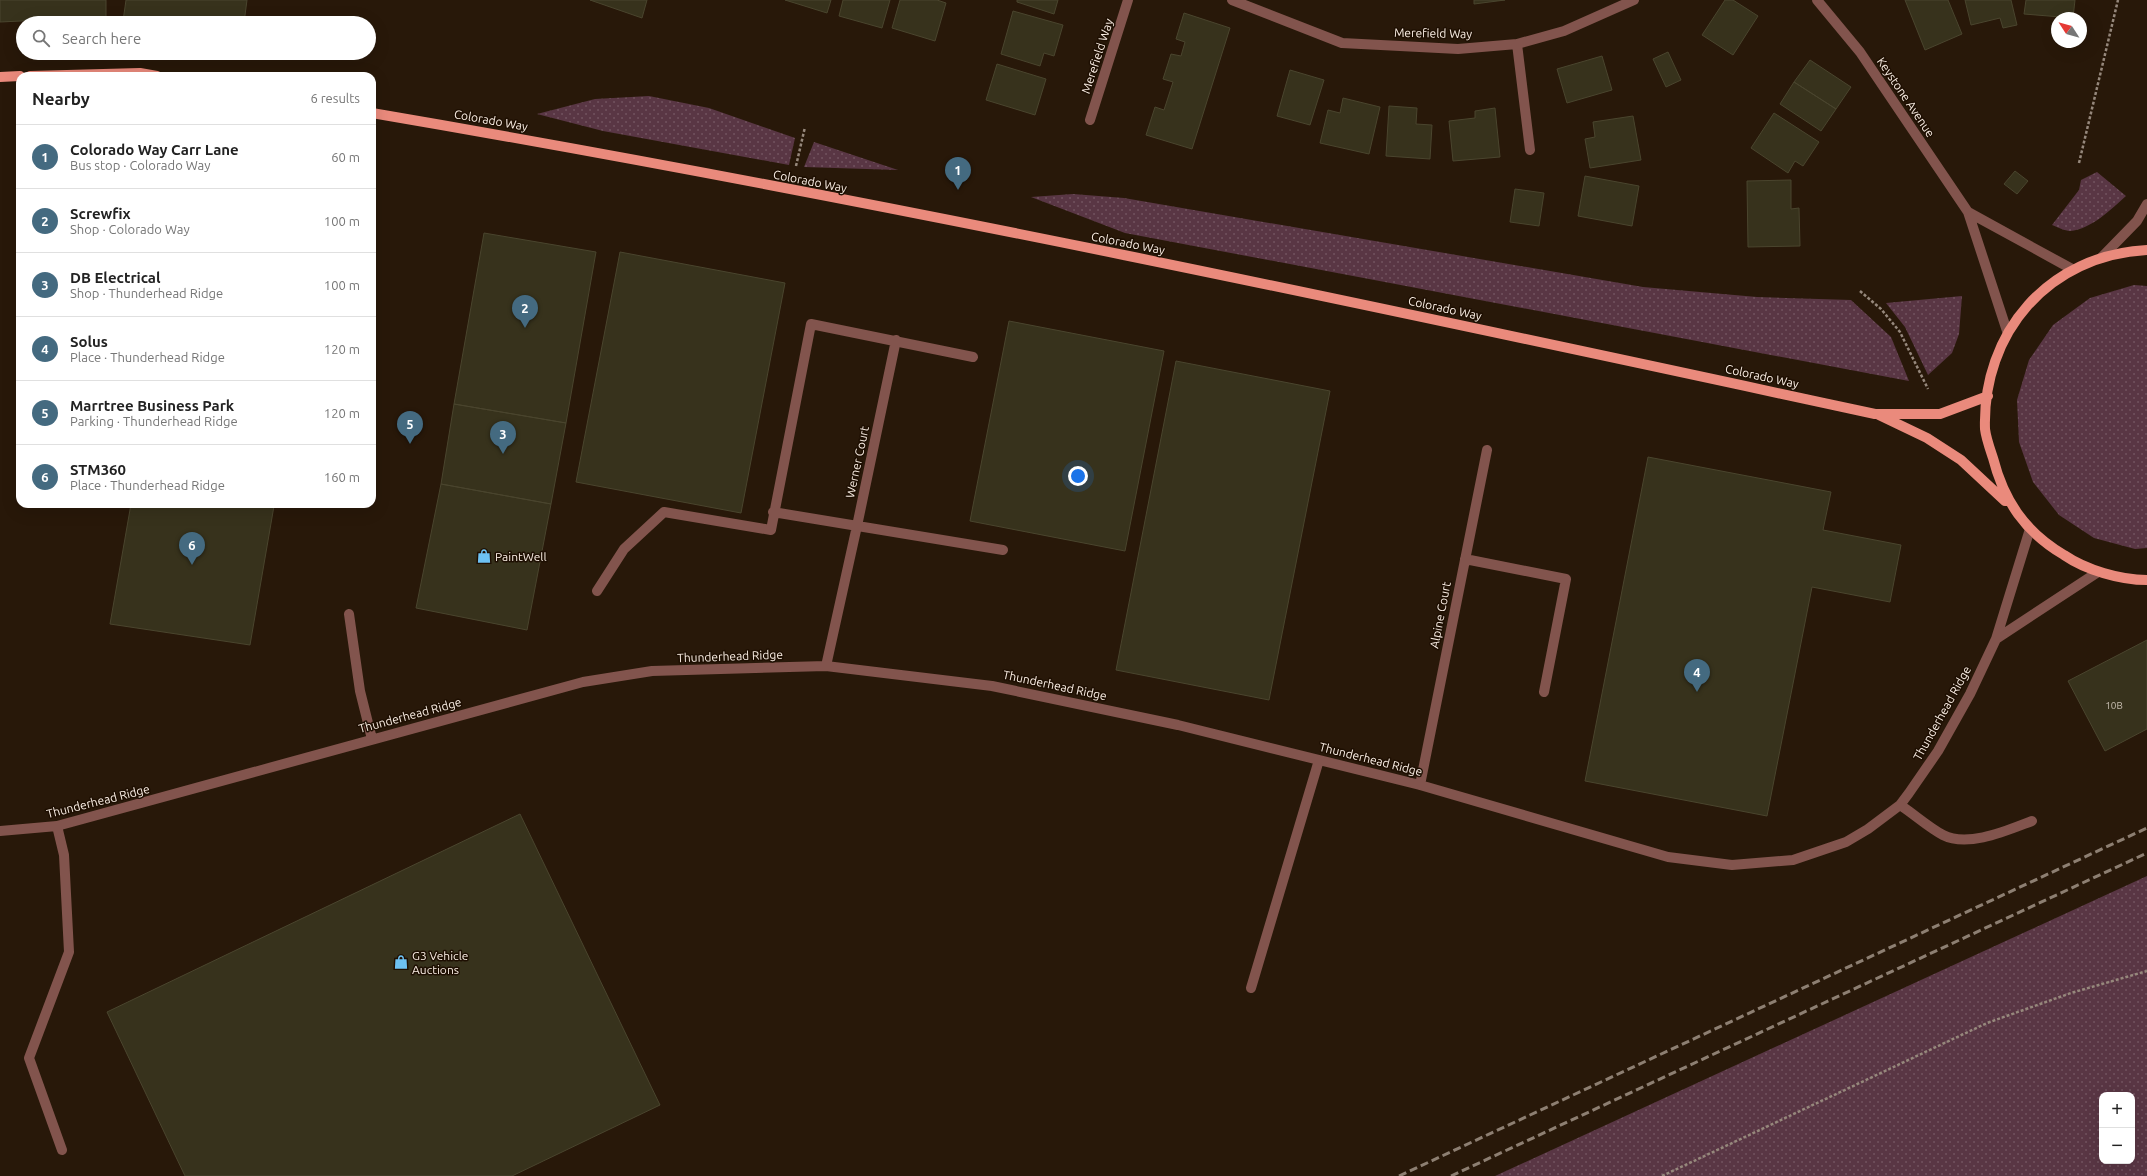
<!DOCTYPE html>
<meta charset="utf-8">
<style>
:root{--surface:#fff;--page:#f6f6f6;--text:#222;--muted:#767676;--line:#e0e0e0;--accent:#446a80}
body{margin:0;font-family:Ubuntu,sans-serif;background:var(--page);color:var(--text)}
.controls{position:absolute;right:12px;bottom:12px;display:grid;overflow:hidden;border-radius:8px;box-shadow:0 4px 16px #0002}
.controls button{width:36px;height:36px;display:grid;place-items:center;padding:0;border:0;border-bottom:1px solid var(--line);background:var(--surface);color:var(--text);font:20px sans-serif}
.compass{position:absolute;left:2051px;top:12px;width:36px;height:36px;border-radius:50%;background:var(--surface);box-shadow:0 4px 16px #0002;rotate:306deg}
.you{position:absolute;left:1078px;top:476px;width:14px;height:14px;margin:-10px;border:3px solid #fff;border-radius:50%;background:#1a73e8;box-shadow:0 0 0 6px #1a73e833}
.badge{display:grid;place-items:center;width:26px;height:26px;border-radius:50%;background:var(--accent);color:#fff;font-size:13px;font-weight:700}
.pin{position:absolute;translate:-50% -33px;filter:drop-shadow(0 1px 2px #0008)}
.pin::after{content:'';position:absolute;top:21px;width:14px;height:12px;background:inherit;clip-path:polygon(0 0,100% 0,50% 100%)}
.list{margin:0;padding:0;list-style:none}
h2{display:flex;justify-content:space-between;align-items:center;height:52px;margin:0;padding:0 16px;font-size:17px}
h2 small{font-size:13px;font-weight:400;color:var(--muted)}
.list li{display:grid;grid-template-columns:26px 1fr auto;gap:12px;align-items:center;box-sizing:border-box;height:64px;padding:0 16px;border-top:1px solid var(--line)}
.list b{display:block;font-size:15px;white-space:nowrap}
.list p{margin:0;font-size:13px;white-space:nowrap;color:var(--muted)}
.list em{font-size:13px;font-style:normal;color:var(--muted)}
.icon{flex:none;width:22px;height:22px;fill:none;stroke:currentColor;stroke-width:2;stroke-linecap:round;stroke-linejoin:round}
.map{position:relative;flex:none;width:2147px;height:1176px;overflow:hidden}
.search{position:absolute;background:var(--surface);box-shadow:0 4px 16px #0002;left:16px;top:16px;width:360px;height:44px;display:flex;align-items:center;gap:10px;box-sizing:border-box;padding:0 14px;border-radius:22px;color:var(--muted);font-size:15px}
.panel{position:absolute;background:var(--surface);box-shadow:0 4px 16px #0002;left:16px;top:72px;width:360px;height:436px;border-radius:12px}
.map>svg:first-child{display:block}
.grass{fill:url(#grass-dots);fill-rule:evenodd}
.building{fill:#37321c;stroke:#4a452e}
.lines{fill:none;stroke-linecap:round;stroke-linejoin:round}
.path{stroke:#96887c;stroke-width:2.5;stroke-dasharray:3 2;stroke-linecap:butt}
.minor{stroke:#82544d;stroke-width:10}
.major{stroke:#ea8a7c;stroke-width:10}
.rail{stroke:#8d7f72;stroke-width:3;stroke-dasharray:8 4;stroke-linecap:butt}
.labels{text-anchor:middle;dominant-baseline:central;stroke-width:3;stroke-linejoin:round;paint-order:stroke}
.number-label{font-size:10px;fill:#cac0b3}
.street-label{font-size:12px;fill:#fbefe5;stroke:#1e0f02}
.poi-label{font-size:12px;fill:#fbefe5;stroke:#1e0f02;text-anchor:start}
</style>
<div class="map">
<svg width="2147" height="1176" viewBox="0 0 2147 1176">
<defs>
<pattern id="grass-dots" width="8" height="8" patternUnits="userSpaceOnUse"><rect width="8" height="8" fill="#593644"/><path d="M2 2h.1M6 6h.1" fill="none" stroke="#72535f" stroke-width="1.8" stroke-linecap="round"/></pattern>
</defs>
<rect width="100%" height="100%" fill="#281809"/>
<!-- grass -->
<path class="grass" d="M649 96 709 108 795 138 789 165 603 131 537 114 595 99Z
M814 142 898 170 804 167Z
M2097 172 2126 196C2111 209 2092 229 2070 231 2065 231 2057 227 2052 225L2079 190 2081 180Z
M1073 194 1124 198 1643 287 1757 297 1851 300 1891 337 1909 381 1125 233 1031 197Z
M2134 285 2147 286V548L2135 549 2094 538 2059 515 2033 482 2019 442 2017 400 2029 360 2053 325 2090 298Z
M1962 296 1959 334 1952 353 1928 375 1905 327 1886 303Z
M2147 876V1176H1495ZM2102 1095H2132V1161H2102Z"/>
<!-- building -->
<path class="building" d="M0 0H106V17L0 22Z
M126 0H247L244 23H138L123 21Z
M590 0H647L642 18Z
M785 0H831L827 13Z
M843 0H890L882 28 839 16Z
M900 0H937L946 3 935 41 892 28Z
M1017 0H1058L1054 14 1017 2Z
M1474 0H1505L1474 4Z
M1725 0H1733L1758 16 1733 55 1702 35Z
M1905 0H1948L1962 34 1925 50Z
M1965 0H2011L2017 25 2003 28 2000 18 1971 25Z
M2026 0H2075L2073 18 2024 14Z
M1013 11 1063 25 1054 56 1044 53 1040 66 1001 54Z
M1184 13 1230 28 1192 149 1146 135 1155 107 1164 110 1173 82 1163 79 1171 54 1181 56 1185 42 1176 39Z
M1668 52 1681 80 1666 87 1653 59Z
M1602 56 1612 90 1567 103 1557 69Z
M1810 60 1851 87 1836 109 1794 82Z
M997 64 1046 79 1035 115 986 100Z
M1290 70 1324 80 1310 125 1277 116Z
M1794 82 1836 109 1821 131 1780 104Z
M1343 98 1380 107 1369 154 1320 143 1328 110 1340 113Z
M1389 106 1417 108 1416 124 1432 125 1430 159 1386 156Z
M1495 108 1500 157 1453 161 1449 121 1475 118V111Z
M1774 113 1819 142 1803 166 1795 161 1788 173 1751 148Z
M1633 116 1641 160 1590 168 1585 139 1595 137 1593 122Z
M2015 171 2028 181 2017 194 2004 184Z
M1585 176 1639 186 1632 226 1578 216Z
M1791 180V209L1799 208 1800 246 1748 247 1747 181Z
M1515 189 1544 193 1539 226 1510 222Z
M484 233 596 252 566 423 454 404Z
M620 252 785 283 741 513 576 482Z
M1009 321 1164 351 1125 551 970 521Z
M1176 361 1330 391 1269 700 1116 670Z
M454 404 566 423 551 504 441 484Z
M1648 457 1831 492 1823 530 1901 545 1890 602 1812 587 1767 816 1585 781Z
M441 484 551 504 527 630 416 608Z
M131 504H261L274 506 250 645 110 624Z
M261 504H274V506Z
M2147 640V729L2105 751 2068 681Z
M520 814 660 1105 512 1176H185L107 1012Z"/>
<g class="lines">
<!-- path -->
<path class="path" d="M2079 163 2118 0
M796 166 805 127
M1860 291 1881 309 1900 332 1928 389
M1662 1176 1987 1023 2071 993 2147 971"/>
<!-- minor -->
<path class="minor" d="M1232 0 1342 43 1458 49 1517 44 1564 31 1634 0
M1817 0 1860 52 1968 212 2007 331
M1517 44 1530 150
M1090 120 1128 0
M1968 212 2072 269
M2101 258 2137 221 2147 204
M773 512 1003 550
M1465 559 1566 579 1544 692
M597 591 624 549 664 512 771 530 811 324 973 357
M349 614 360 691 372 739
M1996 639 2098 572
M826 666 857 526 896 340
M1420 785 1487 450
M1900 805C1914 814 1928 827 1943 835 1968 848 2008 830 2032 821
M57 826 64 855 69 952 29 1058 62 1150
M0 831 57 826 583 682 652 671 826 666 992 686 1178 725 1420 785 1668 857 1732 865 1793 860 1846 842 1868 829 1900 805 1909 793 1938 751 1970 694 1996 639 2030 529
M1251 988 1319 760"/>
<!-- major -->
<path class="major" d="M30 76 140 73 157 76
M0 77 20 76
M372 113C876 199 1375 306 1875 414H1940L1988 396
M2147 250C2049 255 1982 332 1985 429 1986 438 1990 449 1993 458 2004 501 2025 532 2064 555 2086 570 2120 580 2147 580
M1879 415 1927 438 1961 460 2005 501"/>
<!-- rail -->
<path class="rail" d="M1399 1176 2147 828
M1451 1176 2147 853"/>
</g>
<!-- icons -->
<defs>
<symbol id="shop-bare" viewBox="-9 -9 18 18"><path d="M-5-2.5h2.3a2.7 3.5 0 0 1 5.4 0H5L5.5 6h-11ZM-1.5-2.5h3a1.5 2.3 0 0 0-3 0Z" fill="#6dc2f3" stroke="#1e0f02" stroke-width="2.5" paint-order="stroke"/></symbol>
</defs>
<g fill-rule="evenodd">
<use href="#shop-bare" x="474" y="546" width="20" height="20"/>
<use href="#shop-bare" x="391" y="952" width="20" height="20"/>
</g>
<g class="labels">
<!-- number labels -->
<g class="number-label">
<text x="2114" y="705">10B</text>
</g>
<!-- street labels -->
<g class="street-label">
<text transform="translate(1433 33) rotate(1)">Merefield Way</text>
<text transform="translate(1097 56) rotate(-72)">Merefield Way</text>
<text transform="translate(1906 97) rotate(56)">Keystone Avenue</text>
<text transform="translate(491 120) rotate(10)">Colorado Way</text>
<text transform="translate(810 181) rotate(11)">Colorado Way</text>
<text transform="translate(1128 243) rotate(11)">Colorado Way</text>
<text transform="translate(1445 308) rotate(12)">Colorado Way</text>
<text transform="translate(1762 376) rotate(12)">Colorado Way</text>
<text transform="translate(857 462) rotate(-78)">Werner Court</text>
<text transform="translate(1440 615) rotate(-79)">Alpine Court</text>
<text transform="translate(730 656) rotate(-2)">Thunderhead Ridge</text>
<text transform="translate(1055 685) rotate(12)">Thunderhead Ridge</text>
<text transform="translate(1942 713) rotate(-61)">Thunderhead Ridge</text>
<text transform="translate(410 715) rotate(-15)">Thunderhead Ridge</text>
<text transform="translate(1371 759) rotate(14)">Thunderhead Ridge</text>
<text transform="translate(98 801) rotate(-14)">Thunderhead Ridge</text>
</g>
<!-- poi labels -->
<g class="poi-label">
<text x="495" y="556">PaintWell</text>
<text x="412" y="955">G3 Vehicle<tspan x="412" dy="14">Auctions</tspan></text>
</g>
</g>
</svg>
<div class="controls">
<button>+</button>
<button>−</button>
</div>
<svg class="compass" viewBox="-18 -18 36 36"><path d="M0-13l5 13h-10z" fill="#e53935"/><path d="M0 13l5-13h-10z" fill="#767676"/></svg>
<div class="you"></div>
<div class="pin badge" style="left:958px;top:190px">1</div>
<div class="pin badge" style="left:525px;top:328px">2</div>
<div class="pin badge" style="left:503px;top:454px">3</div>
<div class="pin badge" style="left:1697px;top:692px">4</div>
<div class="pin badge" style="left:410px;top:444px">5</div>
<div class="pin badge" style="left:192px;top:565px">6</div>
<div class="search"><svg class="icon" aria-label="search" viewBox="0 0 24 24"><circle cx="10" cy="10" r="6"/><path d="M15 15l6 6"/></svg>Search here</div>
<section class="panel">
<h2>Nearby<small>6 results</small></h2>
<ul class="list">
<li><span class="badge">1</span><div><b>Colorado Way Carr Lane</b><p>Bus stop · Colorado Way</p></div><em>60 m</em></li>
<li><span class="badge">2</span><div><b>Screwfix</b><p>Shop · Colorado Way</p></div><em>100 m</em></li>
<li><span class="badge">3</span><div><b>DB Electrical</b><p>Shop · Thunderhead Ridge</p></div><em>100 m</em></li>
<li><span class="badge">4</span><div><b>Solus</b><p>Place · Thunderhead Ridge</p></div><em>120 m</em></li>
<li><span class="badge">5</span><div><b>Marrtree Business Park</b><p>Parking · Thunderhead Ridge</p></div><em>120 m</em></li>
<li><span class="badge">6</span><div><b>STM360</b><p>Place · Thunderhead Ridge</p></div><em>160 m</em></li>
</ul>
</section>
</div>
